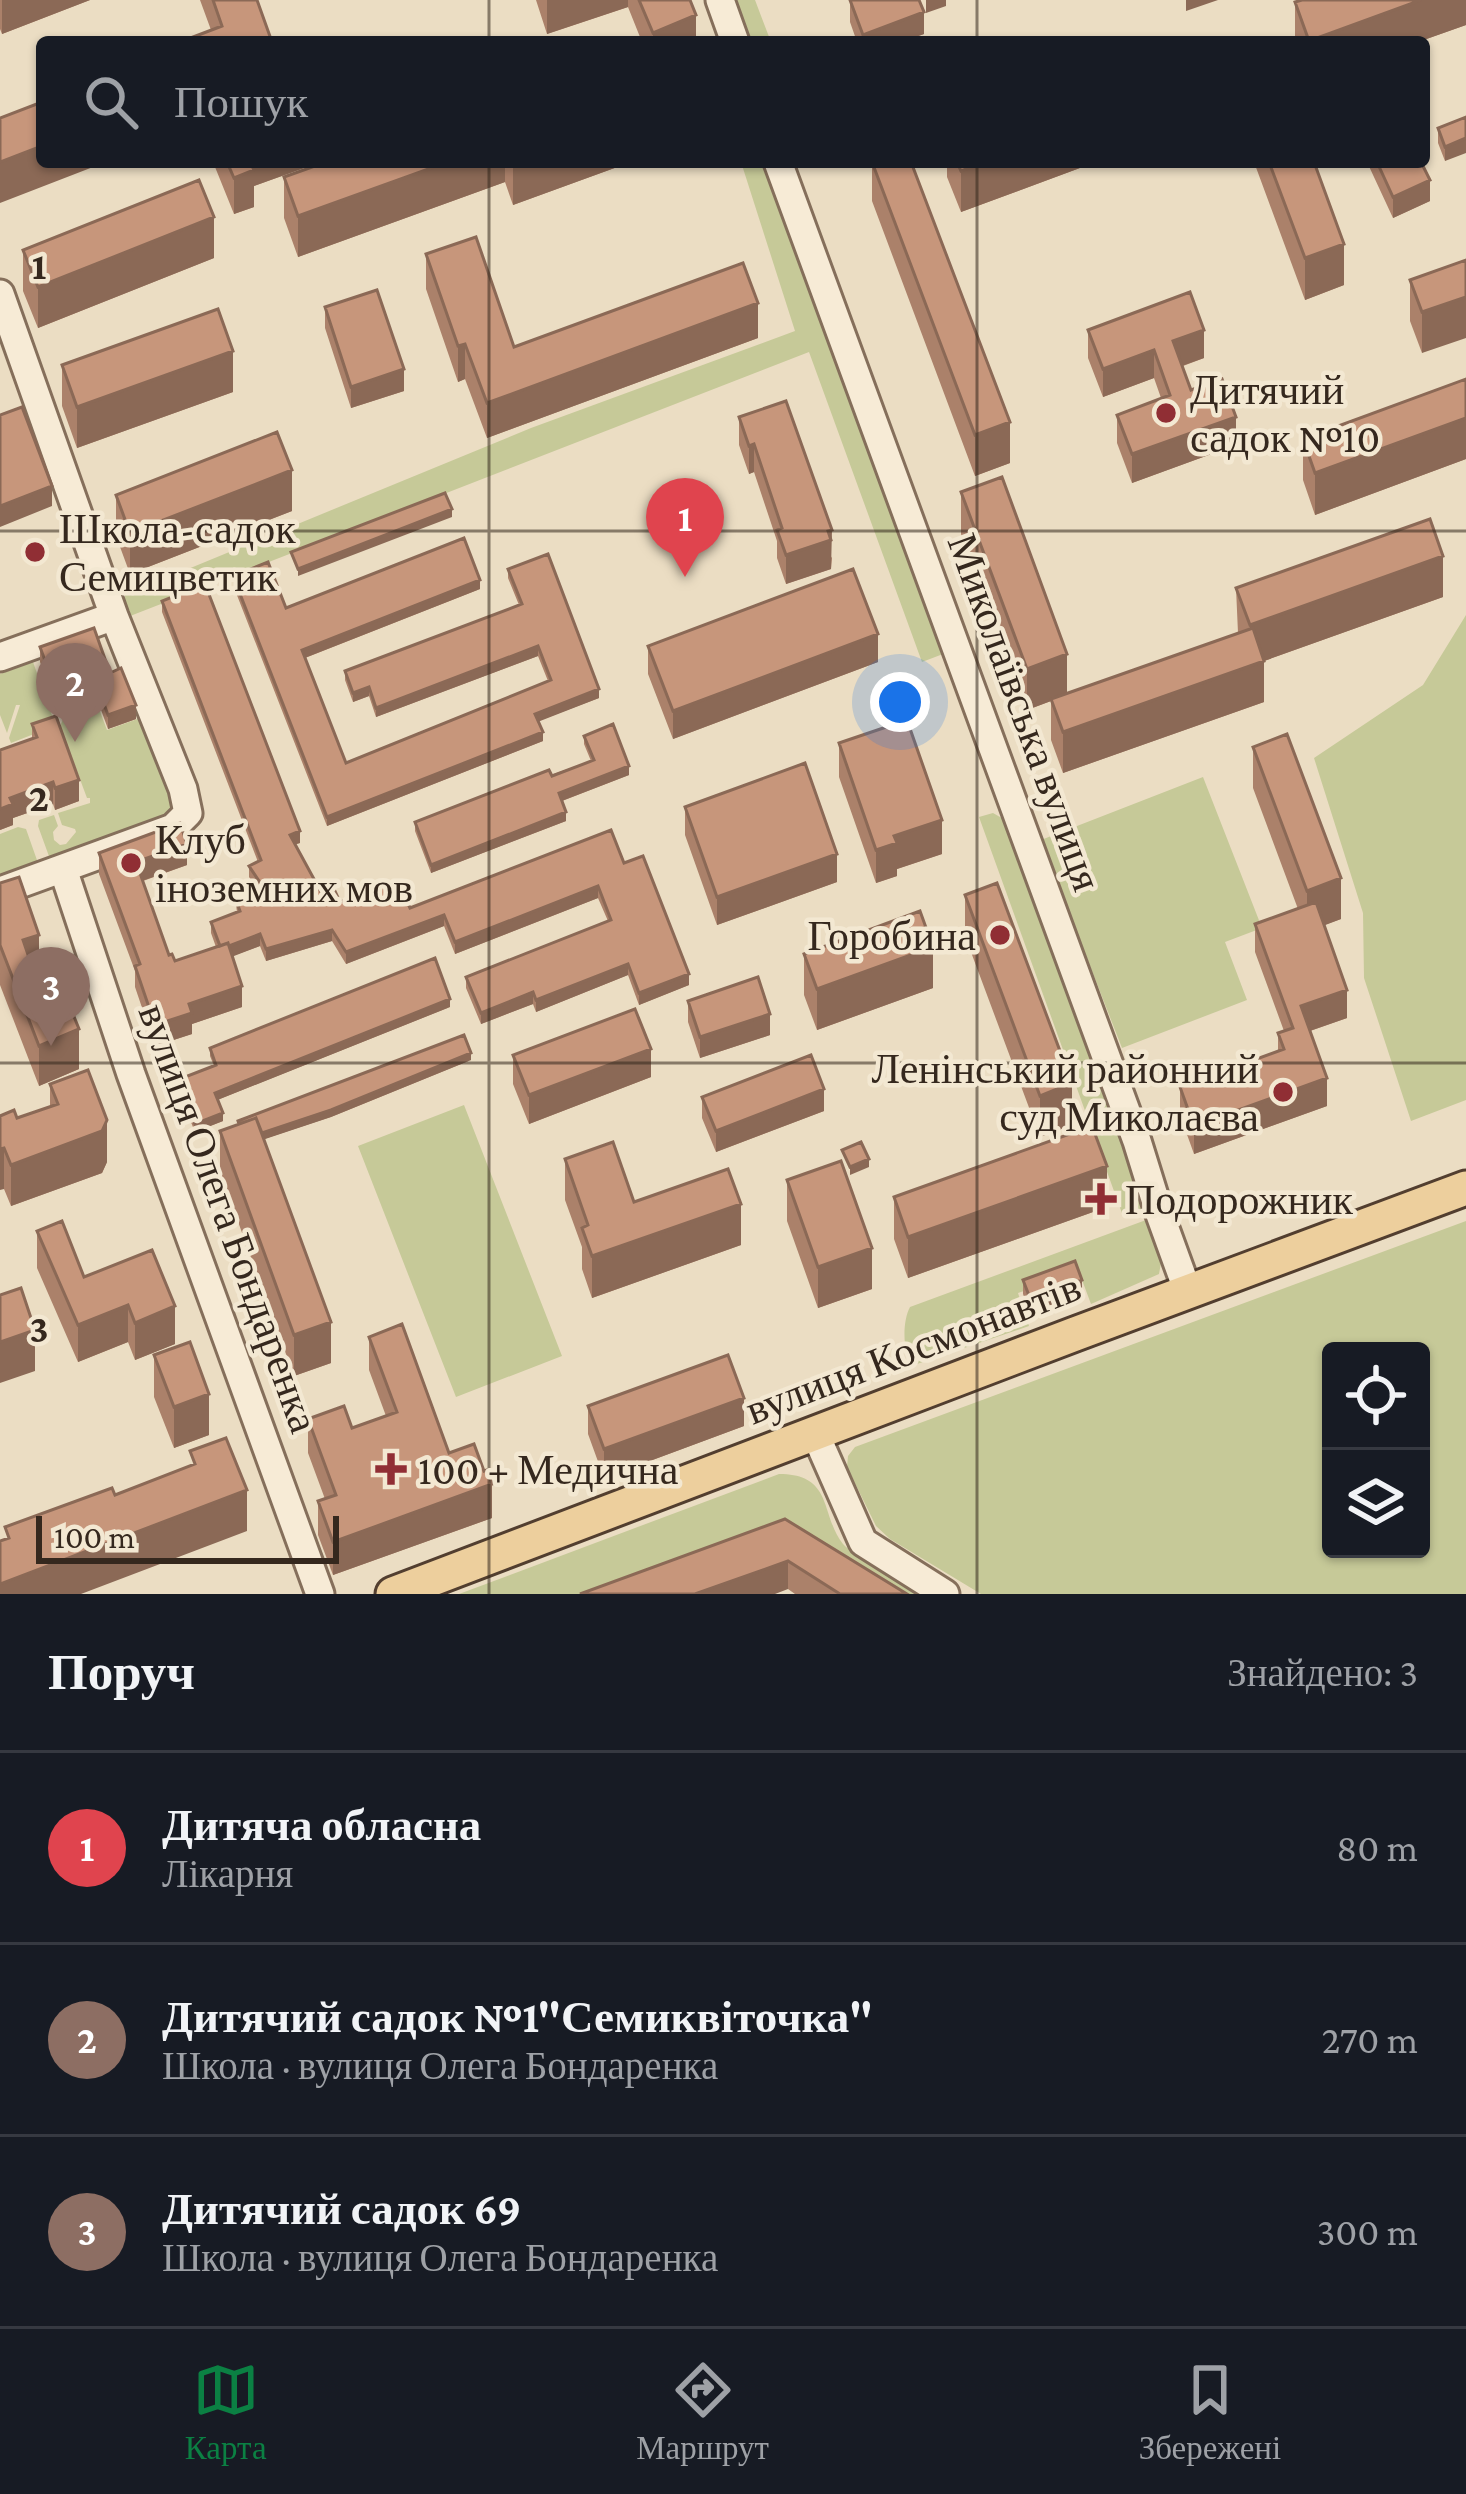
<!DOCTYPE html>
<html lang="uk">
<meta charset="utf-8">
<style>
:root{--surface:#171b24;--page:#242831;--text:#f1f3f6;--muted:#9ea1a6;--line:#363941;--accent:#0b8043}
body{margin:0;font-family:"Crimson Pro",serif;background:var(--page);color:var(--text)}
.controls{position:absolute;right:36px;bottom:36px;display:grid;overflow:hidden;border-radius:12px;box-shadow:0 3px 9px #0004}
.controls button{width:108px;height:108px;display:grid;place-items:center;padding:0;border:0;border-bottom:3px solid var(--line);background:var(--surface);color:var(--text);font:60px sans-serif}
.scale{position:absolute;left:36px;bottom:30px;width:303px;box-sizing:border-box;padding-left:12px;border:6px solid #35281e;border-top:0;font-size:33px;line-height:42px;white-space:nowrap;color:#35281e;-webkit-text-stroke:9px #f3e8d2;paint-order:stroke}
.you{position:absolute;left:900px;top:702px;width:42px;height:42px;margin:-30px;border:9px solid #fff;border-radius:50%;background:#1a73e8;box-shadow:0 0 0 18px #1a73e833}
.badge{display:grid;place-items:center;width:78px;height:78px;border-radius:50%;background:var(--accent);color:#fff;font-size:39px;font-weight:700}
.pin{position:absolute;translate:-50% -99px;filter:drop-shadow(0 3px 6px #0008)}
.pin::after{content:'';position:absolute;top:63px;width:42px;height:36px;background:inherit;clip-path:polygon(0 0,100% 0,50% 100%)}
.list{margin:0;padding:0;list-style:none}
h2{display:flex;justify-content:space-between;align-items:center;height:156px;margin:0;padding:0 48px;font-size:51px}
h2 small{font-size:39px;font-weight:400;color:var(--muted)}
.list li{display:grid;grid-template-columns:78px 1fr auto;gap:36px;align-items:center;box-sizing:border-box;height:192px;padding:0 48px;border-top:3px solid var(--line)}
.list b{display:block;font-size:45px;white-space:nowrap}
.list p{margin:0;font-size:39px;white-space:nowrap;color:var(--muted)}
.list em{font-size:39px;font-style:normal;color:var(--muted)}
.icon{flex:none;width:66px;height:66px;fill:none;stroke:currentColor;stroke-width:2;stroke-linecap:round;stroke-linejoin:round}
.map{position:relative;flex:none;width:1466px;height:1594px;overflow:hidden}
.search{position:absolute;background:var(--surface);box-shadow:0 3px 9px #0004;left:36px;right:36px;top:36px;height:132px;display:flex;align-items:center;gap:30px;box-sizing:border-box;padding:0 42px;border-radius:12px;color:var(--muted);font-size:45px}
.sheet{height:732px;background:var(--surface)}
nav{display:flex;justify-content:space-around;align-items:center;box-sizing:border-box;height:168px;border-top:3px solid var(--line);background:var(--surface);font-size:33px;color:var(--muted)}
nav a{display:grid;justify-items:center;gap:6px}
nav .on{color:var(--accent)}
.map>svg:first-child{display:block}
.green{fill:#c6c998;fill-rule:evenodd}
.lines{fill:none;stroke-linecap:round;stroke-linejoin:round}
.minor-casing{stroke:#856f5b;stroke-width:33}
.major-casing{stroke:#523e2f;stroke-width:39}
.minor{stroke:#f7ebd6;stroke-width:27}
.major{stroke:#edcf9d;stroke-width:33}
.wall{fill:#ab816a}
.shaded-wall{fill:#8b6956}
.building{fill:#c7967b;stroke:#8b6956;stroke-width:3}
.grid{fill:none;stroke:#35281e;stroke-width:3;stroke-opacity:0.55}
.poi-dot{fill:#902e34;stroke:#f3e8d2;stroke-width:4.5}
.labels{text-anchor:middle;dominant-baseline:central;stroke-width:9;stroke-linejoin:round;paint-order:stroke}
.poi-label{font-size:42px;fill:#35281e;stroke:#f3e8d2;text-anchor:start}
.street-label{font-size:42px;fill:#35281e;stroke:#f3e8d2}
.grid-label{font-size:39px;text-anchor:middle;font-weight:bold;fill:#35281e;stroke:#f3e8d2;stroke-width:9;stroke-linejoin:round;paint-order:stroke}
</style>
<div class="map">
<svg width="1466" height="1594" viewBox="0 0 1466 1594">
<rect width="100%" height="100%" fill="#ebddc3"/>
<!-- green -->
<path class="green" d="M730 0H755L771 42H746Z
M741 162H766L945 650 943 654 922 662 809 352 125 618V595L531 428 795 331Z
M1466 615V1100L1411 1121 1364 978 1363 913 1314 758 1423 685Z
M33 662 54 721 52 727 11 743 9 738 20 705H16L7 733 0 715V674Z
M93 693 107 730 140 718 175 812 50 859 38 826 39 820 54 815 58 826 53 832 54 840 60 845 66 844 76 832 75 829 62 825 58 813 90 803V798H87L60 726 65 715 62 706Z
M1203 777 1262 928 1225 942 1247 1000 1122 1048 1041 840Z
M993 813 1007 821 1145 1202 1143 1209 1123 1216 979 817Z
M18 827 26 829 38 863 0 877V834Z
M464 1105 562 1356 456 1397 358 1146Z
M1146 1220 1161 1263 1159 1274 1091 1304 1079 1272 1018 1293 1029 1326 911 1366C903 1351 902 1322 910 1307Z
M1466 1221V1594H981L890 1539 876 1526 847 1467 848 1456 855 1447ZM1331 1351H1421V1549H1331Z
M779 1474C834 1474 820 1515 843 1544 852 1555 909 1584 925 1594H861L785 1547 655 1594H459Z"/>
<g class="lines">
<defs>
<path id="minor" d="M720 0 735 42
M778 162 1137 1141 1159 1212 1188 1292
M0 294 114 616 183 789 188 813 173 828 0 891
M0 657 114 616
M63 869 131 1074 320 1594
M815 1433 863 1542 945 1594"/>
<path id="major" d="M393 1594 1075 1334 1466 1188"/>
</defs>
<!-- minor casing -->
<use href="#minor" class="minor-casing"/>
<!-- major casing -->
<use href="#major" class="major-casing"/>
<!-- minor -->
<use href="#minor" class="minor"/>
<!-- major -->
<use href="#major" class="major"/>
</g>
<!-- wall -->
<path class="wall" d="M0 0H90L2 34 0 29Z
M200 0H257L272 42 211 30Z
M536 0H690L696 42H642L628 7 547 34Z
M850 0 924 34 901 42H857L850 22Z
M1295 2 1466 25 1418 42H1295Z
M1466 117 1445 161 1438 143V128Z
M213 162H304V168L254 186V207L234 214Z
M326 162H631L513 205 505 182 298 257 284 218V177Z
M872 162 1010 463 975 476 872 201Z
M947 162H1096L961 212 947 177Z
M1254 162H1314L1344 285 1305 300Z
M1367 162H1421L1430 201 1393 218Z
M23 250 214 258 38 328 23 291Z
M426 254 514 347 758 338 487 438 465 379 458 382 426 289Z
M1466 260 1422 353 1410 321V280Z
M325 307 404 391 351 408 325 328Z
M1088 330 1204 358 1183 366 1191 390 1236 445 1132 483 1117 443V415L1161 398 1154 378 1103 397 1088 358Z
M62 365 233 392 77 448 62 406Z
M1466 379V459L1315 515 1303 480V439Z
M739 417 832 558 831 569 786 584 777 558V541L754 472 749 474 739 445Z
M961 492 1067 693 1238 633 1236 588 1443 597 1264 661V702L1063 773 1051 740V701L1027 710 961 534Z
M116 495 292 511 130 574 116 536Z
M508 569 599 698 538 721 543 741 327 826 233 585V576L286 608 480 589 305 658 346 763 548 681 538 656 376 717 369 696 353 702 345 680V671L519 605 508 578Z
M162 601 300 843 295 844 321 892 340 902 410 908 624 863 689 985 639 1005 628 975 536 1012 533 1004 481 1024 466 988V977L608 921 598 898 455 954 444 926 346 964 332 941 266 961 260 946 232 956 242 1007 192 1024V1034L155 1046 135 987V971L99 874V853L187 865 143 881 169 955 175 961 216 947 211 933V922L237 912 235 897 257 889 249 877V866L258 862 162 612Z
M94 628 110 673 136 719 108 729 88 674 50 688 40 662V647Z
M648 646 878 662 673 739 648 674Z
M32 724 79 801 55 810 53 804 13 818V825L0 830 32 739Z
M584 736 629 775 562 801 566 821 431 873 415 831V822L591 761 584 744Z
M839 743 942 854 897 869V876L876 883 839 777Z
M1253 747 1341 919 1324 925 1347 1018 1310 1031 1327 1106 1194 1154 1180 1115V1087L1278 1052V1033L1284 1031 1255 952V924L1298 909 1253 788Z
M685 807 837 882 717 925 685 835Z
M0 883 39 975 35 976 79 1069 39 1086 0 985Z
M965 895 1072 1125 1040 1137 965 936Z
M804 954 933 988 817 1030 804 995Z
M688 1001 770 1035 700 1058 688 1022Z
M450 1007 217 1100 223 1121 195 1132 177 1088V1080L214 1066 210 1056V1048Z
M513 1055 651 1077 529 1124 513 1084Z
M471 1060 331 1117 264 1139 331 1363 294 1376 220 1172V1131L238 1125V1121Z
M50 1084 107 1162 102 1173 11 1206 4 1189 0 1116 17 1118 50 1106Z
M702 1097 824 1111 716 1152 702 1118Z
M565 1159 634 1202 741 1245 592 1298 582 1269V1247L565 1200Z
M787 1180 872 1289 818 1308 787 1221Z
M894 1197 1107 1207 908 1278 894 1239Z
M37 1231 84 1277 152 1250 175 1344 135 1360 128 1342 78 1362 37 1268Z
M1023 1280 1082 1294 1030 1312 1023 1294Z
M369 1337 492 1518 333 1575 318 1535V1501L325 1499 308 1453V1419L352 1428 386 1416 369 1370Z
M154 1355 209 1435 174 1448 154 1397Z
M588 1406 744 1426 604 1478 588 1434Z
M785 1519 907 1594H795L788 1589Z"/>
<!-- shaded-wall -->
<path class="shaded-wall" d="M2 0H90L2 34Z
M547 0H628V7L547 34Z
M926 0H946V6L926 13Z
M1186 0H1218L1186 11Z
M1421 0H1466V25L1418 42H1309Z
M924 12V34L901 42H863V35Z
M696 15V42H653V33Z
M1466 138V153L1445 161V147Z
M42 146V162H106L0 203V162Z
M246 162H304V168L254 186V207L234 214V178Z
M448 162H505V182L298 257V216Z
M517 162H631L513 205V163Z
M985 162H1096L961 212V171Z
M1430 180V201L1393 218V197Z
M214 217V258L38 328V287Z
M1344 244V285L1305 300V258Z
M1466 297V338L1422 353V312Z
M758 303V338L487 438V403Z
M1204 330V358L1173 369V341Z
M465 344V379L458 382V346Z
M1154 350V378L1103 397V369Z
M233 351V392L77 448V407Z
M404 369V391L351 408V387Z
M1236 417V445L1132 483V454Z
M1466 418V459L1315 515V473Z
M1010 422V463L975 476V435Z
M754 444V472L749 474V446Z
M292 470V511L130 574V533Z
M52 486V506L0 527V506Z
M452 509V517L298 576V569Z
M832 530 831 569 786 584V555Z
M1443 556V597L1264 661V702L1063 773V732L1250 666V625Z
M480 580V589L302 659V650Z
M878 634V662L673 739V711Z
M538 646V656L376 717V708Z
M1067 654V695L1027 710V669Z
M88 660V674L50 688V674Z
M369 687V696L353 702V693Z
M599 689V698L535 723V714Z
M136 705V719L108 729V715Z
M543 732V741L327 826V817Z
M629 766V775L559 802V793Z
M79 780V801L55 810V788Z
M53 782V804L13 818V825L0 830V809L10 798Z
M566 812V821L431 873V865Z
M942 820V854L897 869V876L876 883V850L894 836Z
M300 831V843L290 846V835Z
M187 844V865L136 883V862Z
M837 854V882L717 925V897Z
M1341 878V919L1307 932V891Z
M598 886V898L455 954V942Z
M444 915V926L346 964V952Z
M332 930V941L266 961V949Z
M260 934V946L221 961V949Z
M39 935V975L23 980V940Z
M933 947V988L817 1030V989Z
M628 964V975L536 1012V1000Z
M689 974V985L639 1005V993Z
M242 986V1007L192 1024V1034L155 1046V1025L189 1004Z
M1347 990V1018L1301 1034V1006Z
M533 992V1004L481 1024V1013Z
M450 999V1007L215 1101V1093Z
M770 1014V1035L700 1058V1037Z
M79 1029V1069L39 1086V1046Z
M651 1049V1077L529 1124V1095Z
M471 1053V1060L331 1117 244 1146V1139Z
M1327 1078V1106L1194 1154V1126Z
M1072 1083V1125L1040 1137V1096Z
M824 1089V1111L716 1152V1131Z
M223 1113V1121L195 1132V1124Z
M107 1120V1162L102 1173 11 1206V1165Z
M4 1148V1189L0 1190V1149Z
M869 1159V1167L850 1175V1167Z
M1107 1166V1207L908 1278V1237Z
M741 1204V1245L592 1298V1256Z
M872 1248V1289L818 1308V1267Z
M1082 1280V1294L1030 1312V1298Z
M128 1305V1342L78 1362V1325Z
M175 1306V1344L135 1360V1323Z
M331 1322V1363L294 1376V1335Z
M35 1330V1371L0 1383V1342Z
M209 1394V1435L174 1448V1407Z
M744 1398V1426L604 1478V1449Z
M492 1484V1518L333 1575V1542Z
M247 1490V1531L81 1594H0V1584Z
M788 1561V1589L775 1594H695Z"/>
<!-- building -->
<path class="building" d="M213 0H257L272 42H180L222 26Z
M639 0H690L696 15 653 33Z
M850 0H919L924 12 863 35Z
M1302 0H1421L1309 41 1295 2Z
M42 102V146L0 162V118Z
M1466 117V138L1445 147 1438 128Z
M227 162H250L254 170 234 178Z
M326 162H448L298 216 284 177Z
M872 162H911L1010 422 975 435Z
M957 162H985L961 171Z
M1269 162H1314L1344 244 1305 258Z
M1377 162H1421L1430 180 1393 197Z
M199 180 214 217 38 287 23 250Z
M476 237 514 347 743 263 758 303 487 403 465 344 458 346 426 254Z
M1466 260V297L1422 312 1410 280Z
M377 290 404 369 351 387 325 307Z
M1190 292 1204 330 1173 341 1191 390 1222 379 1236 417 1132 454 1117 415 1170 395 1154 350 1103 369 1088 330Z
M218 309 233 351 77 407 62 365Z
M1466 379V418L1315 473 1303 439Z
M786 401 832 530 828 531 831 540 786 555 777 530 782 528 754 444 749 446 739 417Z
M22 407 52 486 0 506V415Z
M277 432 292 470 130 533 116 495Z
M1002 477 1067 654 1027 669 961 492Z
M445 493 452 509 298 569 291 552Z
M1430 519 1443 556 1250 625 1236 588Z
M464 538 480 580 302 650 346 763 551 680 538 646 376 708 369 687 353 693 345 671 522 604 508 569 548 554 599 689 535 714 543 732 327 817 233 576 268 562 286 608Z
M853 569 878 634 673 711 648 646Z
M205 584 300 831 290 835 321 892 334 889 340 902 398 882 410 908 611 830 624 863 643 856 689 974 639 993 628 964 536 1000 533 992 481 1013 466 977 611 920 598 886 455 942 444 915 346 952 332 930 266 949 260 934 229 946 228 943 220 946 211 922 240 911 235 897 263 887 249 866 261 860 162 601Z
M94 628 110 673 121 668 136 705 108 715 88 660 50 674 40 647Z
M1253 628 1264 661 1063 732 1051 699Z
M56 716 79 780 55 788 53 782 10 798 13 804 0 809V750L37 737 32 724Z
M907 720 942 820 894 836 897 843 876 850 839 743Z
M613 724 629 766 559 793 566 812 431 865 415 822 549 770 552 776 594 760 584 736Z
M1287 734 1341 878 1307 891 1253 747Z
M805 763 837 854 717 897 685 807Z
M180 823 187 844 136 862 169 955 172 954 175 961 228 943 242 986 189 1004 192 1013 155 1025 135 966 140 964 99 853Z
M19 877 39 935 23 940 38 984 58 977 79 1029 39 1046 0 945V883Z
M997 883 1072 1083 1040 1096 965 895Z
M1316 902 1347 990 1301 1006 1327 1078 1194 1126 1180 1087 1284 1049 1278 1033 1293 1028 1255 924Z
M920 911 933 947 817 989 804 954Z
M435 958 450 999 215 1093 223 1113 195 1124 177 1080 216 1065 210 1048Z
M758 977 770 1014 700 1037 688 1001Z
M635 1009 651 1049 529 1095 513 1055Z
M464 1035 471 1053 331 1110 262 1133 256 1118 239 1124 238 1121Z
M811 1055 824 1089 716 1131 702 1097Z
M88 1070 107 1120 102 1131 11 1165 4 1148 0 1149V1116L14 1110 17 1118 58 1104 50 1084Z
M256 1118 331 1322 294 1335 220 1131Z
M1092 1126 1107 1166 908 1237 894 1197Z
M613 1142 634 1202 728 1169 741 1204 592 1256 582 1228 588 1225 565 1159Z
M861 1142 869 1159 850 1167 842 1150Z
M841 1161 872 1248 818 1267 787 1180Z
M62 1221 84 1277 152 1250 175 1306 135 1323 128 1305 78 1325 37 1231Z
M1075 1261 1082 1280 1030 1298 1023 1280Z
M21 1288 35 1330 0 1342V1295Z
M402 1324 449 1453 474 1444 484 1471 487 1470 492 1484 333 1542 318 1501 336 1495 308 1419 344 1406 352 1428 397 1412 369 1337Z
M190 1342 209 1394 174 1407 154 1355Z
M728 1355 744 1398 604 1449 588 1406Z
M226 1438 247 1490 0 1584V1541L9 1538 5 1527 112 1488 115 1495 195 1464 190 1451Z
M785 1519 907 1594H840L788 1561 695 1594H580Z"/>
<!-- grid -->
<path class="grid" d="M489 0V42M977 0V42M489 162V1594M977 162V1594M0 531H1466M0 1063H1466"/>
<!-- markers -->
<g class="poi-dot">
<circle cx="1166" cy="413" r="12"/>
<circle cx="35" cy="552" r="12"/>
<circle cx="131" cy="863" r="12"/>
<circle cx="1000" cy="935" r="12"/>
<circle cx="1283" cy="1092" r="12"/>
<path d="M1095 1181h12v12h12v12h-12v12h-12v-12h-12v-12h12z"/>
<path d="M385 1451h12v12h12v12h-12v12h-12v-12h-12v-12h12z"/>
</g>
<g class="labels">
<!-- poi labels -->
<g class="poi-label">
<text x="1190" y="389">Дитячий<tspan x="1190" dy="48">садок №10</tspan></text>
<text x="59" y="528">Школа-садок<tspan x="59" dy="48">Семицветик</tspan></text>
<text x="155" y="839">Клуб<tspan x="155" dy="48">іноземних мов</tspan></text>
<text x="976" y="935" text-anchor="end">Горобина</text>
<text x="1259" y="1068" text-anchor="end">Ленінський районний<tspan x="1259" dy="48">суд Миколаєва</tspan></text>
<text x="1125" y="1199">Подорожник</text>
<text x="418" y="1469">100 + Медична</text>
</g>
<!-- street labels -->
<g class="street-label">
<text transform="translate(1025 712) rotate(70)">Миколаївська вулиця</text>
<text transform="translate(229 1218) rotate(70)">вулиця Олега Бондаренка</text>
<text transform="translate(913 1348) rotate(-21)">вулиця Космонавтів</text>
</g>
</g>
<g class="grid-label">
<text x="39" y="279">1</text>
<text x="39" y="811">2</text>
<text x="39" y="1342">3</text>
</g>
</svg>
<div class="controls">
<button><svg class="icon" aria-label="locate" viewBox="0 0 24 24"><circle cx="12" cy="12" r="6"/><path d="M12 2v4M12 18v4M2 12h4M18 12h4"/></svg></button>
<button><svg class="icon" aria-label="layers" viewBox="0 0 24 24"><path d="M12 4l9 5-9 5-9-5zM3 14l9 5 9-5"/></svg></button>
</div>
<div class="scale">100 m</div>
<div class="you"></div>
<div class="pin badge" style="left:685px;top:577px;background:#e0444e">1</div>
<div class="pin badge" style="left:75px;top:742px;background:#8d6e63">2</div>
<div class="pin badge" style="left:51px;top:1046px;background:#8d6e63">3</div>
<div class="search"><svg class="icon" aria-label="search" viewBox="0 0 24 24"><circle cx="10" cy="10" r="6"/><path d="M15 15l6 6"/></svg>Пошук</div>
</div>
<section class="sheet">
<h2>Поруч<small>Знайдено: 3</small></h2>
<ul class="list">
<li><span class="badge" style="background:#e0444e">1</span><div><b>Дитяча обласна</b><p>Лікарня</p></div><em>80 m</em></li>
<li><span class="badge" style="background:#8d6e63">2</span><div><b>Дитячий садок №1&quot;Семиквіточка&quot;</b><p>Школа · вулиця Олега Бондаренка</p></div><em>270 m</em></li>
<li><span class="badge" style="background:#8d6e63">3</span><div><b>Дитячий садок 69</b><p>Школа · вулиця Олега Бондаренка</p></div><em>300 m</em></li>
</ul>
</section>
<nav>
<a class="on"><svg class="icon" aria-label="map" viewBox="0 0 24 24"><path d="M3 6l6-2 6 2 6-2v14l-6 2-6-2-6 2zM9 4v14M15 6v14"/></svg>Карта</a>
<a><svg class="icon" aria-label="directions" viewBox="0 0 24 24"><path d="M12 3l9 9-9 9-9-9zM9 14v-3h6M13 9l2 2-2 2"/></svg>Маршрут</a>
<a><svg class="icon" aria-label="saved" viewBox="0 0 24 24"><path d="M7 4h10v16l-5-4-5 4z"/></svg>Збережені</a>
</nav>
